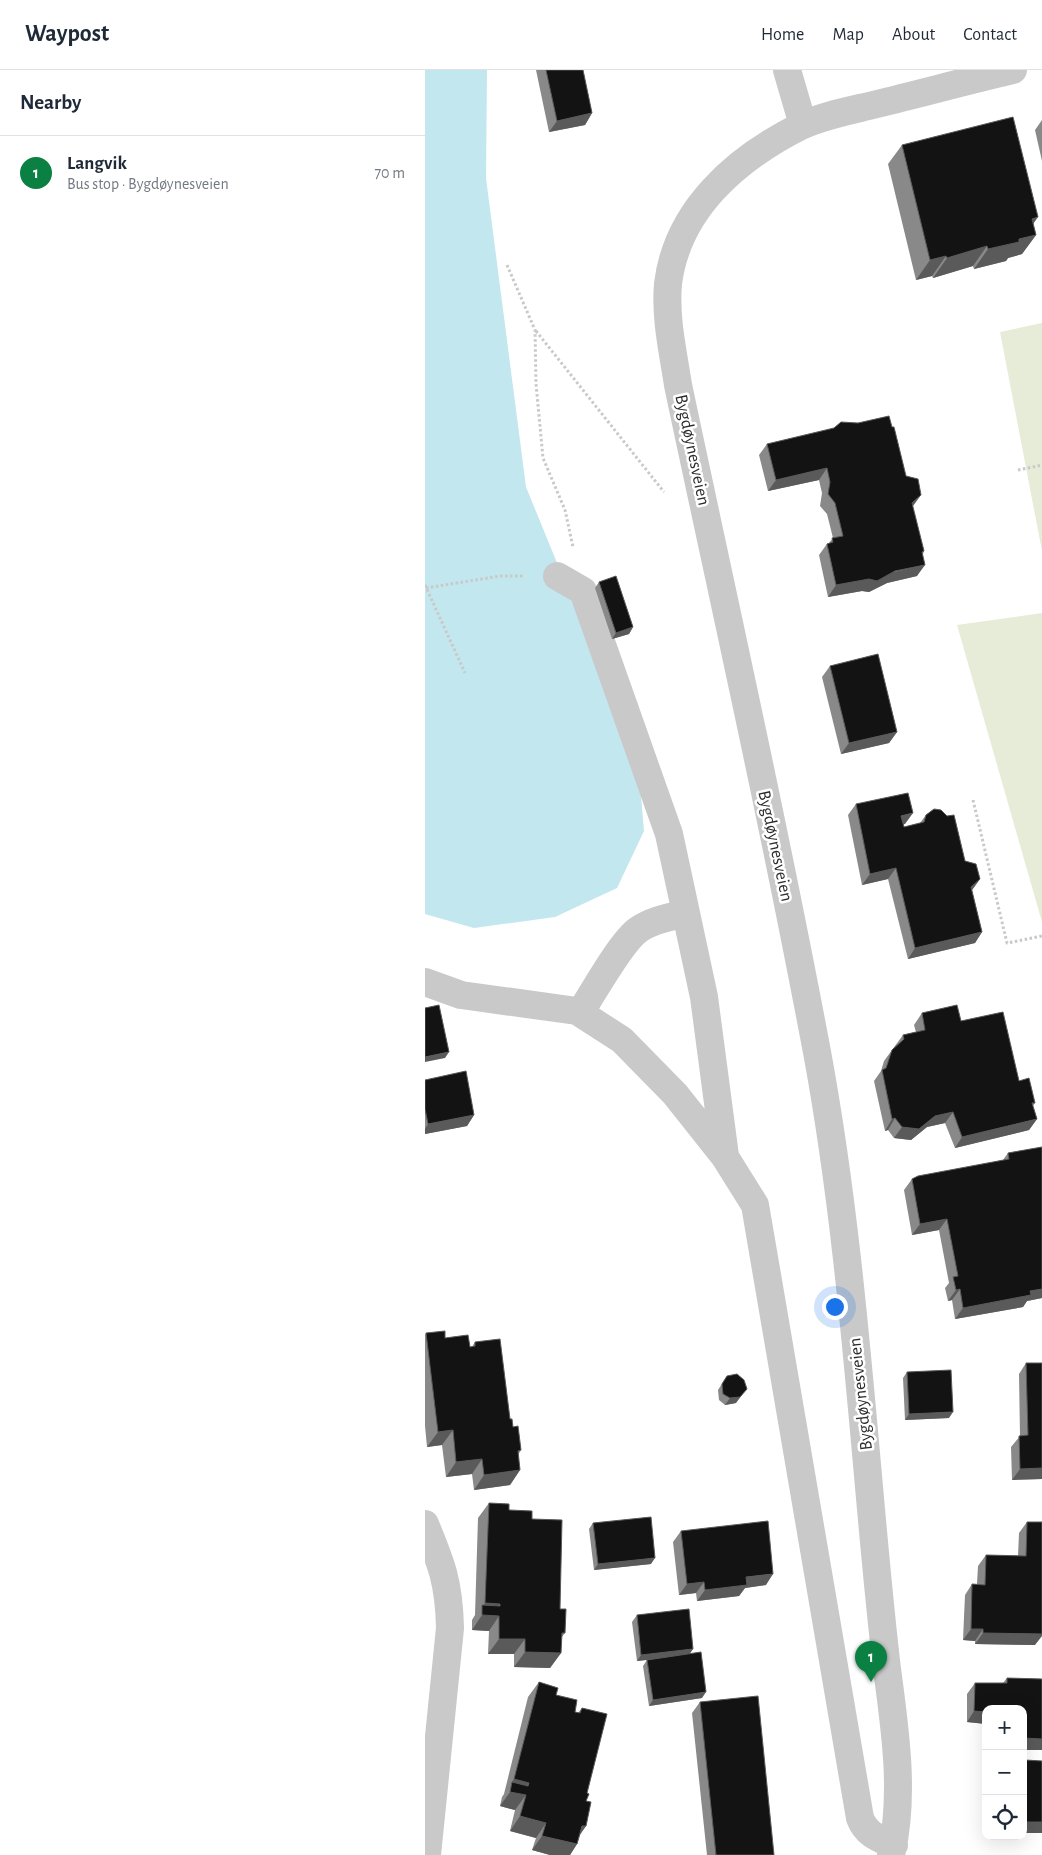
<!DOCTYPE html>
<meta charset="utf-8">
<style>
:root{--surface:#fff;--page:#f6f6f7;--text:#1f2937;--muted:#747a83;--line:#e0e1e3;--accent:#0b8043}
body{margin:0;font-family:"Alegreya Sans",sans-serif;background:var(--page);color:var(--text)}
.controls{position:absolute;right:15px;bottom:15px;display:grid;overflow:hidden;border-radius:10px;box-shadow:0 5px 20px #0002}
.controls button{width:45px;height:45px;display:grid;place-items:center;padding:0;border:0;border-bottom:1px solid var(--line);background:var(--surface);color:var(--text);font:25px sans-serif}
.you{position:absolute;left:409px;top:1236px;width:18px;height:18px;margin:-12px;border:4px solid #fff;border-radius:50%;background:#1a73e8;box-shadow:0 0 0 8px #1a73e833}
.badge{display:grid;place-items:center;width:32px;height:32px;border-radius:50%;background:var(--accent);color:#fff;font-size:16px;font-weight:700}
.pin{position:absolute;translate:-50% -41px;filter:drop-shadow(0 1px 2px #0008)}
.pin::after{content:'';position:absolute;top:26px;width:18px;height:15px;background:inherit;clip-path:polygon(0 0,100% 0,50% 100%)}
.list{margin:0;padding:0;list-style:none}
h2{display:flex;justify-content:space-between;align-items:center;height:65px;margin:0;padding:0 20px;font-size:21px}
h2 small{font-size:16px;font-weight:400;color:var(--muted)}
.list li{display:grid;grid-template-columns:32px 1fr auto;gap:15px;align-items:center;box-sizing:border-box;height:75px;padding:0 20px;border-top:1px solid var(--line)}
.list b{display:block;font-size:19px;white-space:nowrap}
.list p{margin:0;font-size:16px;white-space:nowrap;color:var(--muted)}
.list em{font-size:16px;font-style:normal;color:var(--muted)}
.icon{flex:none;width:28px;height:28px;fill:none;stroke:currentColor;stroke-width:2;stroke-linecap:round;stroke-linejoin:round}
.map{position:relative;flex:none;width:617px;height:1785px;overflow:hidden}
header{display:flex;align-items:center;gap:30px;box-sizing:border-box;height:70px;padding:0 25px;background:var(--surface);border-bottom:1px solid var(--line)}
header strong{font-size:24px}
nav{display:flex;gap:28px;margin-inline-start:auto;font-size:18px}
main{display:flex}
aside{flex:1;background:var(--surface)}
.map>svg:first-child{display:block}
.green{fill:#e7ecd8}
.water{fill:#c2e7ee}
.lines{fill:none;stroke-linecap:round;stroke-linejoin:round}
.path{stroke:#c9c9c9;stroke-width:3;stroke-dasharray:2.5 2.5;stroke-linecap:butt}
.minor{stroke:#c9c9c9;stroke-width:28}
.wall{fill:#898989}
.shaded-wall{fill:#5a5a5a}
.building{fill:#131313;stroke:#5a5a5a}
.labels{text-anchor:middle;dominant-baseline:central;stroke-width:5;stroke-linejoin:round;paint-order:stroke}
.street-label{font-size:18px;fill:#2c2c2c;stroke:#fff}
</style>
<header>
<strong>Waypost</strong>
<nav><a>Home</a><a>Map</a><a>About</a><a>Contact</a></nav>
</header>
<main>
<aside>
<h2>Nearby<small></small></h2>
<ul class="list">
<li><span class="badge">1</span><div><b>Langvik</b><p>Bus stop · Bygdøynesveien</p></div><em>70 m</em></li>
</ul>
</aside>
<div class="map">
<svg width="617" height="1785" viewBox="0 0 617 1785">
<rect width="100%" height="100%" fill="#fff"/>
<!-- green -->
<path class="green" d="M617 253V481L575 262Z
M617 543V852L532 555Z"/>
<!-- water -->
<path class="water" d="M0 0H62L61 108 101 417 213 691 219 761 192 818 130 847 49 858 0 844Z"/>
<g class="lines">
<!-- path -->
<path class="path" d="M82 195 110 260 111 314 118 388 140 440 148 477
M111 261 239 422
M593 400 617 395
M0 515 40 603
M1 518 75 506H99
M548 730 582 873 617 866"/>
<!-- minor -->
<path class="minor" d="M362 0 378 55
M132 506 158 521 244 764 279 927 300 1086
M0 912 36 925 152 941 197 970 250 1024 300 1087 330 1135 435 1748C441 1764 453 1768 469 1775
M155 943C168 923 196 872 213 860 227 850 245 847 261 843
M0 1454C17 1495 24 1513 25 1558L2 1785
M466 1785C480 1725 470 1659 462 1599 457 1557 453 1515 449 1472 434 1309 422 1144 392 982 350 759 300 537 253 315 248 282 240 248 243 214 252 139 312 88 376 56 399 45 428 40 452 34 497 23 542 11 588 0"/>
</g>
<!-- wall -->
<path class="wall" d="M111 0H158L167 43 160 55 124 62Z
M617 50V91L610 60Z
M477 75 608 154 611 165 597 184 583 188 581 191 549 199 548 196 508 208 507 206 491 210 463 94Z
M467 357 499 481 498 484 492 506 462 513 444 522 437 521 403 527 394 485 402 474 404 473 408 468 402 444 395 436 397 423 394 410 343 421 334 385 342 374Z
M174 512 208 557 204 564 187 569 170 518Z
M405 596 472 662 464 673 416 684 397 607Z
M431 734 480 754H478L479 757 495 753 501 745 555 809 547 820 557 862 550 873 483 889 463 809 437 815 423 745Z
M497 943 536 951 594 1011 610 1033 608 1036 612 1049 604 1060 530 1078 520 1053 502 1057 486 1070 469 1068 463 1060 460 1061 449 1011 456 1001 459 991 478 965 491 962 489 955Z
M0 1010 49 1045 42 1056 0 1064Z
M617 1077V1228L602 1231 598 1237 530 1249 527 1230 523 1231 520 1218 524 1213 514 1160 487 1165 479 1120 487 1109 578 1090 583 1083Z
M1 1263 20 1268 45 1277H47L50 1272 85 1349 96 1380 93 1385 95 1400 85 1415 49 1420 47 1404 21 1407 17 1375 2 1377 0 1356V1265Z
M601 1293 617 1409 587 1410 586 1377 595 1366 594 1304Z
M482 1302 524 1348 480 1350 478 1308Z
M302 1306 311 1333 300 1335 294 1330 293 1320Z
M64 1433 84 1440 107 1449 135 1539 140 1563 136 1568V1583L125 1598 89 1597V1584H63L64 1561 47 1560V1550L50 1545 53 1448Z
M602 1452 610 1575 550 1574V1571L538 1570 540 1525 547 1514H552L553 1496 561 1485 593 1486 594 1463Z
M168 1453 226 1494 169 1500 164 1459Z
M256 1461 341 1515 320 1518 314 1526 272 1531 271 1523 254 1525 248 1472Z
M212 1545 265 1584 277 1628 224 1636 218 1596 222 1590 212 1591 207 1552Z
M582 1608 617 1609V1680H598V1639H561V1654L542 1652V1624L550 1613H578Z
M114 1612 131 1625 150 1642 153 1643 157 1638 162 1723 161 1756 155 1765 152 1774 145 1785H125L107 1780 111 1768 85 1761 90 1740 75 1736 77 1727 79 1724 103 1627Z
M275 1632 349 1785H282L267 1643Z
M598 1683 600 1690 617 1691 598 1763Z"/>
<!-- shaded-wall -->
<path class="shaded-wall" d="M167 43 160 55 124 62 132 51Z
M613 147 599 167 607 149Z
M611 165 597 184 583 188 581 191 549 199 563 179 594 169Z
M562 176 548 196 508 208 522 188Z
M521 186 507 206 491 210 505 190Z
M402 398 394 410 343 421 351 410Z
M496 425 488 436 479 445 487 433Z
M500 495 492 506 462 513 444 522 437 521 403 527 411 515Z
M208 557 204 564 187 569 191 563Z
M472 662 464 673 416 684 424 673Z
M488 743 480 754 468 757 476 746Z
M471 798 463 809 437 815 445 804Z
M555 809 547 820 546 817Z
M557 862 550 873 483 889 490 878Z
M24 982 20 988 0 992V987Z
M528 1042 520 1053 502 1057 486 1070 469 1068 477 1057 510 1046Z
M49 1045 42 1056 0 1064V1059L3 1054Z
M470 1048 463 1060 460 1061 467 1049Z
M612 1049 604 1060 530 1078 537 1067Z
M522 1149 514 1160 487 1165 495 1154Z
M535 1219 527 1230 523 1231 531 1220Z
M617 1219V1228L602 1231 598 1237 530 1249 538 1238 605 1221Z
M317 1325 311 1333 300 1335 305 1328Z
M528 1342 524 1348 480 1350 484 1344Z
M28 1360 17 1375 2 1377 13 1362Z
M57 1389 47 1404 21 1407 31 1392Z
M617 1398V1409L587 1410 595 1399Z
M95 1400 85 1415 49 1420 59 1405Z
M230 1488 226 1494 169 1500 173 1494Z
M348 1504 341 1515 320 1518 314 1526 272 1531 280 1520 321 1507Z
M279 1512 271 1523 254 1525 262 1514Z
M60 1533 75 1534 67 1545 74 1546 64 1561 47 1560 57 1545V1538Z
M546 1559H558L550 1571 538 1570Z
M558 1563 617 1564V1566L610 1575 550 1574Z
M74 1569H100L89 1584H63Z
M268 1579 264 1585 212 1591 216 1585Z
M100 1582 136 1583 125 1598 89 1597Z
M281 1622 277 1628 224 1636 228 1630Z
M549 1641 561 1642V1654L542 1652Z
M598 1668 617 1669V1680H598Z
M89 1709 104 1713 96 1724 101 1725 90 1740 75 1736 85 1722 87 1712 78 1724Z
M95 1746 121 1753 111 1768 85 1761Z
M601 1752H617V1763H598V1755Z
M157 1756H161L150 1771Z
M117 1766 152 1774 145 1785H125L107 1780Z"/>
<!-- building -->
<path class="building" d="M121 0H158L167 43 132 51Z
M588 47 613 147 607 149 611 165 594 169V172L563 179 562 176 522 188 521 186 505 190 477 75Z
M464 346 467 357H469L481 406 493 409 496 425 487 433 499 481 497 482 500 495 470 501 452 511 444 509 411 515 402 474 408 472 407 468 418 466 410 433 403 424 405 412 402 398 351 410 342 374 409 358 416 352 433 353Z
M191 506 208 557 191 563 174 512Z
M453 584 472 662 424 673 405 596Z
M483 723 488 743 476 746 479 757 499 752 501 745 509 739 516 740 522 746 529 745 540 791 551 794 555 809 546 817 557 862 490 878 471 798 445 804 431 734Z
M14 935 24 982 0 987V938Z
M532 935 536 951 578 942 594 1011 604 1008 610 1033H607L612 1049 537 1067 528 1042 510 1046 494 1059 477 1057 470 1048 467 1049 457 1000 461 998 467 980 479 969 478 965 500 960 497 943Z
M41 1001 49 1045 3 1054 0 1039V1010Z
M617 1077V1219L605 1221 606 1225 538 1238 535 1219 531 1220 528 1207 533 1206 522 1149 495 1154 487 1109 493 1106 584 1089 583 1083Z
M20 1261V1268L43 1265 45 1277 50 1276V1272L75 1269 85 1349H87L88 1357 93 1356 96 1380 93 1381 95 1400 59 1405 57 1389 31 1392 28 1360 13 1362 1 1263Z
M601 1293H617V1398L595 1399 594 1366 603 1365Z
M526 1300 528 1342 484 1344 482 1302Z
M312 1304 319 1310 322 1319 315 1327 305 1328 298 1324 297 1314 302 1306Z
M64 1433 84 1434V1440L107 1441V1449L137 1450 135 1539H141L140 1563H137L136 1583 100 1582V1569H74V1546L57 1545V1535L75 1536V1534L60 1533Z
M226 1447 230 1488 173 1494 168 1453Z
M343 1451 348 1504 321 1507 322 1515 280 1520 279 1512 262 1514 256 1461Z
M602 1452H617V1564L558 1563V1559H546L547 1514 560 1515 561 1485 601 1486Z
M264 1539 268 1579 216 1585 212 1545Z
M276 1582 281 1622 228 1630 222 1590Z
M582 1608 617 1609V1669L598 1668V1639H561V1642L549 1641 550 1613H582Z
M114 1612 133 1618 131 1625 152 1630 150 1642 155 1643 157 1638 182 1644 162 1723 164 1724 161 1731 166 1732 161 1756H157L152 1774 117 1766 121 1753 95 1746 101 1725 85 1722 87 1712 103 1716 104 1713 89 1709Z
M333 1626 349 1785H291L275 1632Z
M598 1683H600V1690L617 1691V1752H601V1718H598Z"/>
<g class="labels">
<!-- street labels -->
<g class="street-label">
<text transform="translate(267 380) rotate(78)">Bygdøynesveien</text>
<text transform="translate(350 776) rotate(78)">Bygdøynesveien</text>
<text transform="translate(436 1324) rotate(-96)">Bygdøynesveien</text>
</g>
</g>
</svg>
<div class="controls">
<button>+</button>
<button>−</button>
<button><svg class="icon" aria-label="locate" viewBox="0 0 24 24"><circle cx="12" cy="12" r="6"/><path d="M12 2v4M12 18v4M2 12h4M18 12h4"/></svg></button>
</div>
<div class="you"></div>
<div class="pin badge" style="left:446px;top:1612px">1</div>
</div>
</main>
